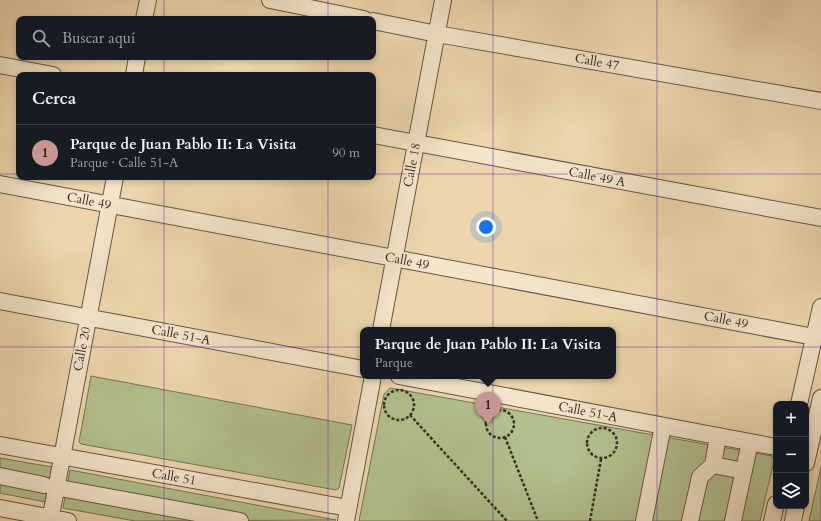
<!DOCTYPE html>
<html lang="es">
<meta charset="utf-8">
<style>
:root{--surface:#171b24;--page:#242831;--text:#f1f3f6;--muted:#9ea1a6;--line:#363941;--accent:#c59692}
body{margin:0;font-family:Cardo,serif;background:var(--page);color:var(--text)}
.controls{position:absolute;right:12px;bottom:12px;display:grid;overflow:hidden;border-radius:8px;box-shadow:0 2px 6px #0003}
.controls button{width:36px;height:36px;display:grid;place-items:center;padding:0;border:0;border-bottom:1px solid var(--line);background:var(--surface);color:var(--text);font:20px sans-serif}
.you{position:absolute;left:486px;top:227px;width:14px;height:14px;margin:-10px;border:3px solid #fff;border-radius:50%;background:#1a73e8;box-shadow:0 0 0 6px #1a73e833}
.badge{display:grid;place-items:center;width:26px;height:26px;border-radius:50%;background:var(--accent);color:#111;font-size:13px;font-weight:700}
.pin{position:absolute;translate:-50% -33px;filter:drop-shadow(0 1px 2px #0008)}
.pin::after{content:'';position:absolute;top:21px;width:14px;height:12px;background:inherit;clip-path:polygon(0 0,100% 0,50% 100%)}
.popup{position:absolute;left:360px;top:327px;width:256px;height:52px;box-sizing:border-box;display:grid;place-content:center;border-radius:8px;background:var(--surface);filter:drop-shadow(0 1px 3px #0005);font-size:13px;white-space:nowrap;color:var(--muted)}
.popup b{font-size:15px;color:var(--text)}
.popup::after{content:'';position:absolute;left:50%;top:100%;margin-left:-8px;border:8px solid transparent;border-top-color:var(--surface)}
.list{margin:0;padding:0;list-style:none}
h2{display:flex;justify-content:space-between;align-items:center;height:52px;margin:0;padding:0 16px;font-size:17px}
h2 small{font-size:13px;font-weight:400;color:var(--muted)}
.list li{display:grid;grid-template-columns:26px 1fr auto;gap:12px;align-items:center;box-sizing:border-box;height:56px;padding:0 16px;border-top:1px solid var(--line)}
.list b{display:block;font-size:15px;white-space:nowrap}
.list p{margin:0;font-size:13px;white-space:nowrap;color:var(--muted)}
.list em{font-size:13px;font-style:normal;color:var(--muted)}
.icon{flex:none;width:22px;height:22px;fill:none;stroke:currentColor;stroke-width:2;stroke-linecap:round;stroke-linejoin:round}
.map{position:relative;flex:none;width:821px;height:521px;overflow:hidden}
.search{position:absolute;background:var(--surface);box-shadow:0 2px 6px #0003;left:16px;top:16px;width:360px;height:44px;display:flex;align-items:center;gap:10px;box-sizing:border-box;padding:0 14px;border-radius:8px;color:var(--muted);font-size:15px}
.panel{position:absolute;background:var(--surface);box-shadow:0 2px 6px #0003;left:16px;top:72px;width:360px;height:108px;border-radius:8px}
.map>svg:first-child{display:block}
.green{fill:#b2bf8e;stroke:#747658}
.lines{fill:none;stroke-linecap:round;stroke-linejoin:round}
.minor-casing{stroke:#645646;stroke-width:18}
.path{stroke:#372c23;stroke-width:2.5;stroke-dasharray:3 2;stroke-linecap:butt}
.minor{stroke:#f3e4ca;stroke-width:16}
.grid{fill:none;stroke:#7b2cbf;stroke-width:1;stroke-opacity:0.55}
.labels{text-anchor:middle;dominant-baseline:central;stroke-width:4;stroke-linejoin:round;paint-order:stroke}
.street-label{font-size:13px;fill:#372c23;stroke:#f3e4ca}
</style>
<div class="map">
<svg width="821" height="521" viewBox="0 0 821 521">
<rect width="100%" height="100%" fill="#edd6ad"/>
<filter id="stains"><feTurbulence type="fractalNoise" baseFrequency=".005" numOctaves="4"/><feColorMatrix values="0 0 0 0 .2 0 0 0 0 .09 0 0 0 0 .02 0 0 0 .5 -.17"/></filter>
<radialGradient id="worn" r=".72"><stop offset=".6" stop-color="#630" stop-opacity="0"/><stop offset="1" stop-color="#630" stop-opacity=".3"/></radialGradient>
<!-- green -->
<path class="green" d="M91 376 352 425 339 488 336 490 81 444 79 442Z
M390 388 772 456 774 461 760 521H359L384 394Z
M0 458 52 467 45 502 0 493Z
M821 467V521H809Z
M70 470 336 520 135 521 63 508Z"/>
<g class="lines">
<defs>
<path id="minor" d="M270 0 364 19
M144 19 148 0
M373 21 437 34 821 101
M0 65 53 75
M134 75 137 57
M373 135 821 218
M0 184 814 337
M0 301 363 369
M381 330 443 0
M399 376 776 447
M799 404 821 307
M0 445 348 508
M806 463 821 398
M713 465 744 471
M0 476 44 485
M65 489 240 521
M0 508 68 521
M50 521 115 177
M346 521 373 376
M644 521 663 426
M690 521 700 477 713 465 718 436
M733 521 750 442
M772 521 776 504
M793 521 796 506"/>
</defs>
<!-- minor casing -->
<use href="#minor" class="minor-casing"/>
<!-- path -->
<path class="path" d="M384 405a15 15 0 1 1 30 0a15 15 0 1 1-30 0Z
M486 424a14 14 0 1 1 28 0a14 14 0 1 1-28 0Z
M410 415 507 521
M587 443a15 15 0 1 1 30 0a15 15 0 1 1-30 0Z
M505 437 538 521
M590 521 601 459"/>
<!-- minor -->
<use href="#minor" class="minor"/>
</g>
<!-- grid -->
<path class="grid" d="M164 0V19M328 0V19M493 0V521M657 0V521M164 57V75M328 57V75M0 174H19M373 174H821M164 177V521M328 177V521M0 347H821"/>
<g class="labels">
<!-- street labels -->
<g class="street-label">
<text transform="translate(597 62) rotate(10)">Calle 47</text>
<text transform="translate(412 165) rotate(-79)">Calle 18</text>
<text transform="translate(597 177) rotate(11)">Calle 49 A</text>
<text transform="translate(89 201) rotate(11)">Calle 49</text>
<text transform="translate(407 261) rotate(11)">Calle 49</text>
<text transform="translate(726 320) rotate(11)">Calle 49</text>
<text transform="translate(181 335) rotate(11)">Calle 51-A</text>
<text transform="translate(82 349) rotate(-79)">Calle 20</text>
<text transform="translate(588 412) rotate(11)">Calle 51-A</text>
<text transform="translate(174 477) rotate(10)">Calle 51</text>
</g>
</g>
<rect width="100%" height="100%" filter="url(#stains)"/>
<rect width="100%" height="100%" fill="url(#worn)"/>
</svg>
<div class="controls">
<button>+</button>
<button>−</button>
<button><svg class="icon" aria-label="layers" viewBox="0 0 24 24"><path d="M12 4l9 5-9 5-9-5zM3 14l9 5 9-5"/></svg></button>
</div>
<div class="you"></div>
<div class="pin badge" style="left:488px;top:425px">1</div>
<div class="popup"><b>Parque de Juan Pablo II: La Visita</b>Parque</div>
<div class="search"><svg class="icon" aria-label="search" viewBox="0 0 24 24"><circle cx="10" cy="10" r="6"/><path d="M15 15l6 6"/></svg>Buscar aquí</div>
<section class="panel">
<h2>Cerca<small></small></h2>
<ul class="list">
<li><span class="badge">1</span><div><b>Parque de Juan Pablo II: La Visita</b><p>Parque · Calle 51-A</p></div><em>90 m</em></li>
</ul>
</section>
</div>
